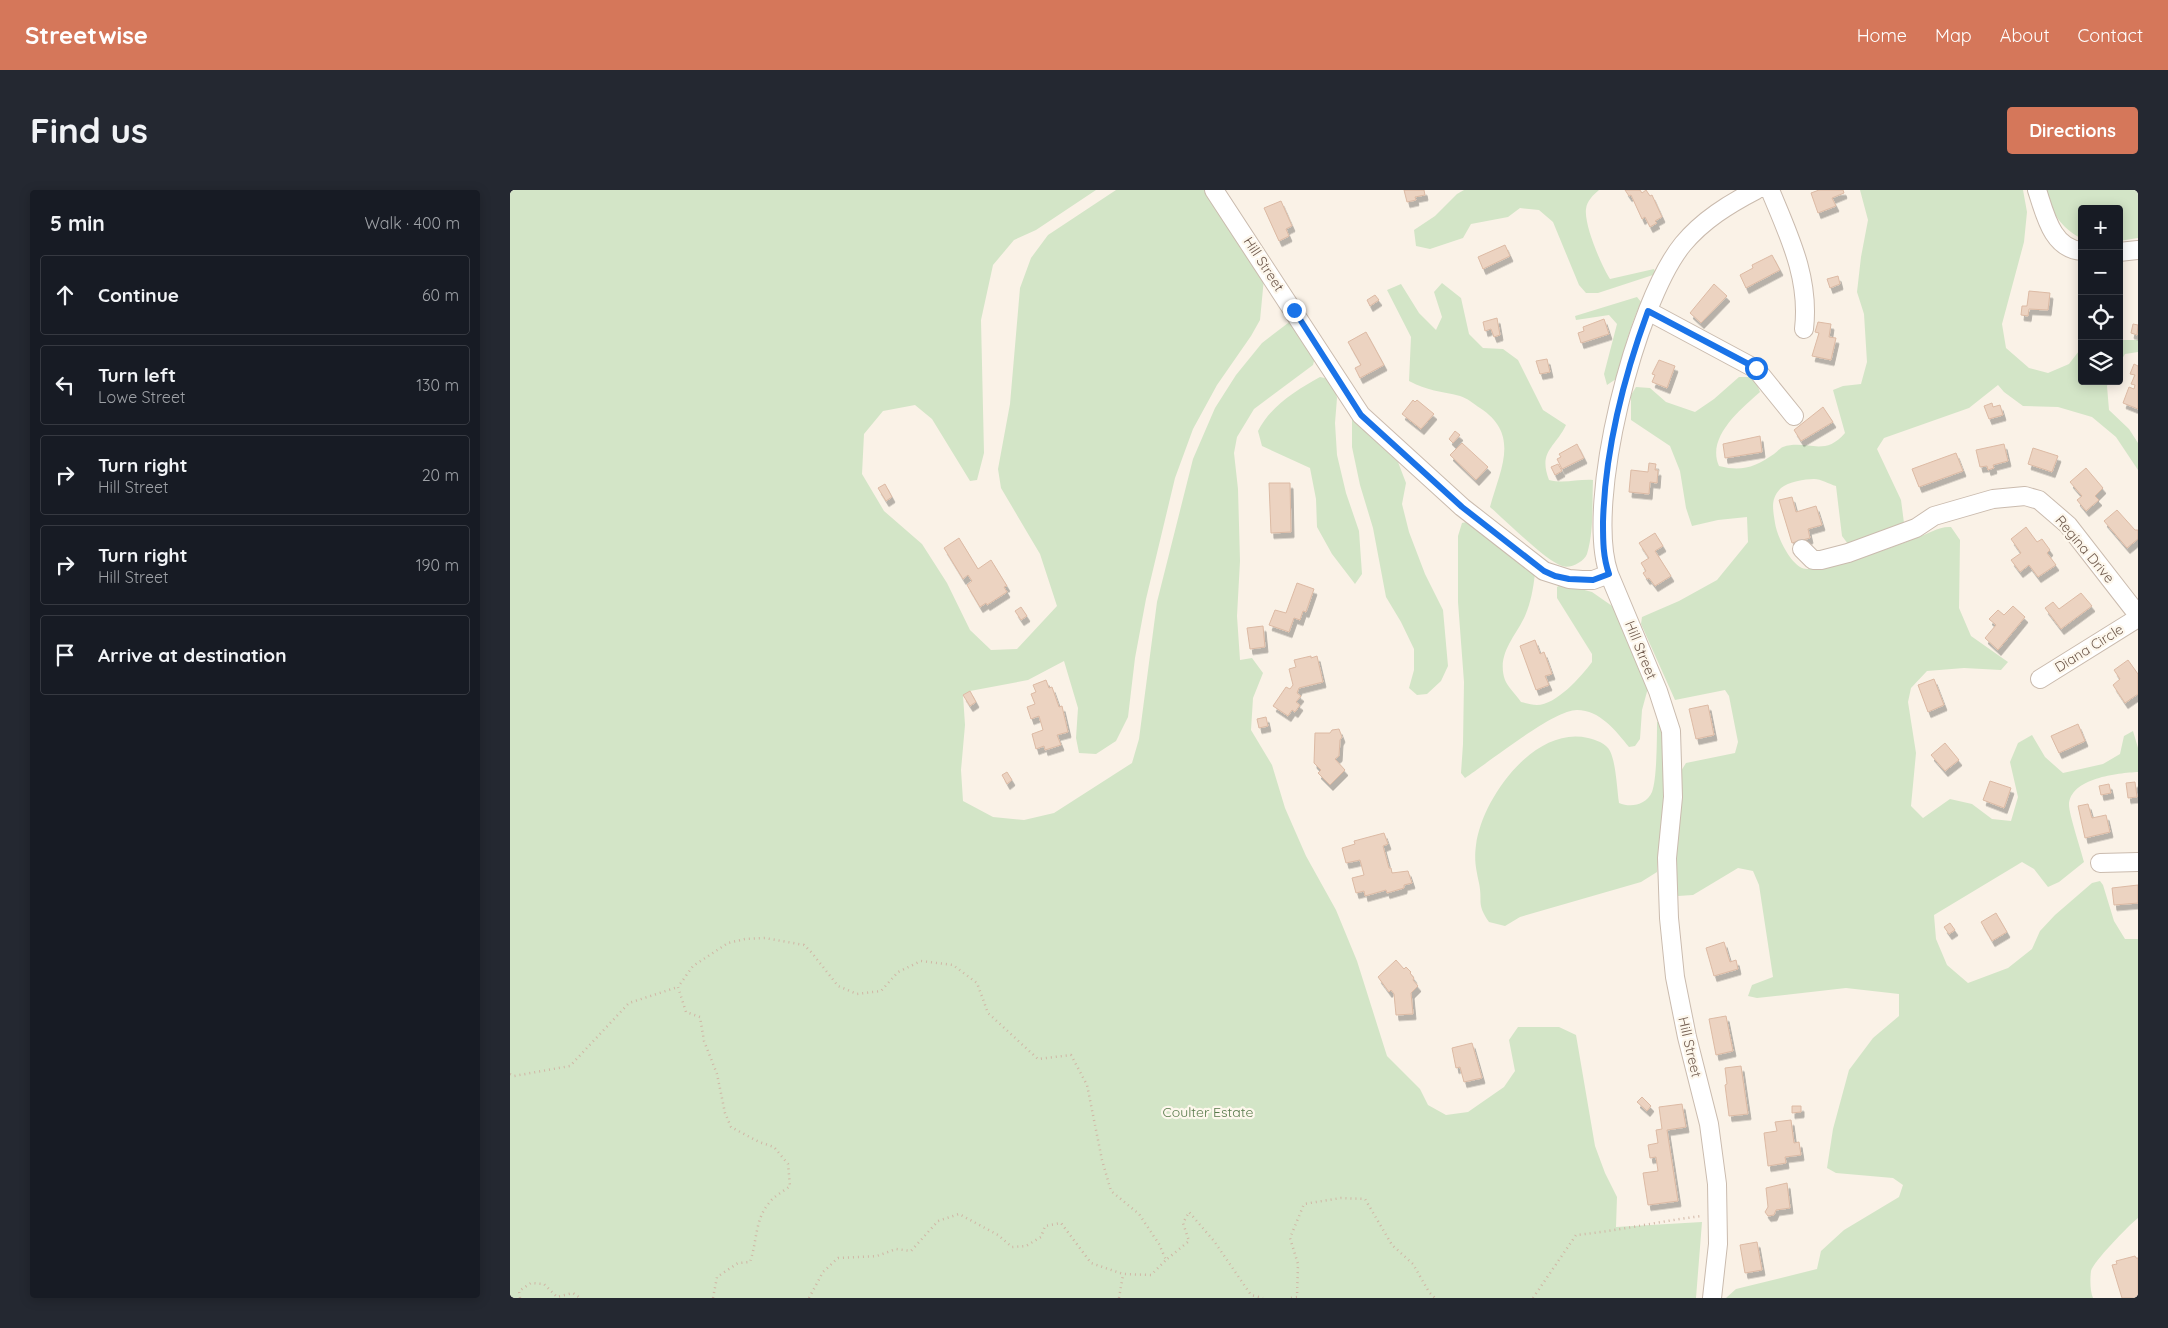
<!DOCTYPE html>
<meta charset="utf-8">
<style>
:root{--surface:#171b24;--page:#242831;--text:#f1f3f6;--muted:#9ea1a6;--line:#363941;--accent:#d5775a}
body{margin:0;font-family:Quicksand,sans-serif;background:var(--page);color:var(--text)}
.controls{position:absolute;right:15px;top:15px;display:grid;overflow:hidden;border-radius:5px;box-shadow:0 2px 12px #0003}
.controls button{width:45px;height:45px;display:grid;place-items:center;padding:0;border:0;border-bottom:1px solid var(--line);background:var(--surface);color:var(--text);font:25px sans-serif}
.stop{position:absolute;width:15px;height:15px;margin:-11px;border:4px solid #1a73e8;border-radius:50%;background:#fff}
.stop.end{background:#1a73e8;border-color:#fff;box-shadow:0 1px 5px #0008}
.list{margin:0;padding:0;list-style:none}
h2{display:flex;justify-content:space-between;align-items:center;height:65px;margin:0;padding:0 20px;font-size:21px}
h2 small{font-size:16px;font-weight:400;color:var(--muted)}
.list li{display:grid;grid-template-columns:32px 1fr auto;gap:15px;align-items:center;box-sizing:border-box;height:80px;margin:0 10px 10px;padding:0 10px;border:1px solid var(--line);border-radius:5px}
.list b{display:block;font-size:19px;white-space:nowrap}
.list p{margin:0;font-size:16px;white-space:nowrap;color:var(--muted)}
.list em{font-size:16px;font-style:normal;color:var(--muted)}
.icon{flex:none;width:28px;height:28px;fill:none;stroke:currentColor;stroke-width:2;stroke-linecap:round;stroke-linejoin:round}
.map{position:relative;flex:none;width:1628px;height:1108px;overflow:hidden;border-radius:5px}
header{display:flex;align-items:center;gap:30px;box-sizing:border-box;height:70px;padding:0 25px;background:var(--accent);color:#fff}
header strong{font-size:24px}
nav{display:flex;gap:28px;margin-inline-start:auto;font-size:18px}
.intro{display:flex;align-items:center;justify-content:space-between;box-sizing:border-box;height:120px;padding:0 30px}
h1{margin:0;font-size:35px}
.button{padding:12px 22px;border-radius:5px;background:var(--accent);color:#fff;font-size:18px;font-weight:700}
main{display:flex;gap:30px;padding:0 30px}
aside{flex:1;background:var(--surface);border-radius:5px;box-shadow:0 2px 12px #0003}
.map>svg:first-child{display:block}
.green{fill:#d3e5c7}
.building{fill:#ecd3c1;stroke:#dcbaa4;filter:url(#shadow)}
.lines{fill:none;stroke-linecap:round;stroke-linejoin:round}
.minor-casing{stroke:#cabbae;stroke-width:20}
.path{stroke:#d0b6a5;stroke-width:2.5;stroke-dasharray:1 4;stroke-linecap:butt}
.minor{stroke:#fff;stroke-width:18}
.route{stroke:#1a73e8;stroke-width:6}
.labels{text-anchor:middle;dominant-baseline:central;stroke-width:4.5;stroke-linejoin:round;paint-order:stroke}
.street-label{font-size:14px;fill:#705b4e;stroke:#fdf7ec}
.park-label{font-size:14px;fill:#587a4b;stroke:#fdf7ec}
</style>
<header>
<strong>Streetwise</strong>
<nav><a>Home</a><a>Map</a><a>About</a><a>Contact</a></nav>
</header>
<div class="intro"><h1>Find us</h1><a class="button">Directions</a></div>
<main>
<aside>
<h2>5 min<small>Walk · 400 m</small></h2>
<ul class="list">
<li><svg class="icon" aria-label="ahead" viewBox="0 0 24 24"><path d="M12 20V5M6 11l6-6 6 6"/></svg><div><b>Continue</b></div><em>60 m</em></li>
<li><svg class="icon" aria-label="left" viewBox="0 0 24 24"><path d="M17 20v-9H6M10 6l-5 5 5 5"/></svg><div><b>Turn left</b><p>Lowe Street</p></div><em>130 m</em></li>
<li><svg class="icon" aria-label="right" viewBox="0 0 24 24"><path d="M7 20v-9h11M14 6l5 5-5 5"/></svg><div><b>Turn right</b><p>Hill Street</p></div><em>20 m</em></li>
<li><svg class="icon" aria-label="right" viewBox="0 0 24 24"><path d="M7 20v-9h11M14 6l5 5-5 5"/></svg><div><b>Turn right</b><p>Hill Street</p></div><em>190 m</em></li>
<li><svg class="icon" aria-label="arrive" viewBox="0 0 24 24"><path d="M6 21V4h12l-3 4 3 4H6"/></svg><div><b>Arrive at destination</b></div></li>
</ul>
</aside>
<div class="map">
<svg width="1628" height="1108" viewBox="0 0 1628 1108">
<defs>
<filter id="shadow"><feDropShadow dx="3" dy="5.5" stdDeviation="0" flood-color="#0004"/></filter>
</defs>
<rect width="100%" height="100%" fill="#faf2e7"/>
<!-- green -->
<path class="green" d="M0 0H586L526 40 504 50 483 75 471 130 474 263 467 290 460 291 422 229 405 215 373 221 354 244 352 284 374 321 412 354 437 393 460 440 481 460 507 459 547 416 530 364 491 298 488 279 500 214 510 98 521 68 538 45 606 0H696L754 88 750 130 741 146 707 195 683 239 665 288 636 409 625 468 618 527 606 551 586 564 569 563 566 548 568 518 554 471 518 490 460 501 453 505 455 535 451 580 453 611 483 627 514 630 544 623 622 573 629 549 647 412 683 269 705 218 726 185 752 153 782 130 805 167 803 175 744 219 727 247 724 263 728 299 730 371 727 426 730 470 742 468 753 483 743 508 741 540 762 575 775 618 796 666 826 720 847 771 877 866 910 899 918 915 936 925 958 922 994 897 1005 881 999 850 1008 837H1049L1066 845 1085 956 1095 983 1107 1007 1106 1037 1192 1032 1186 1108H0Z
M954 0H1089C1083 5 1077 11 1076 19 1074 35 1091 75 1100 89L1144 79 1146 84 1088 103H1076L1069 95 1043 32 1029 20 1010 18 998 27 961 34 953 48 920 59 906 56 904 40 925 26 947 4Z
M1350 0H1513L1517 22 1514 52 1492 134 1496 158 1519 178 1538 183 1559 174 1572 157V191H1599L1597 196 1599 220 1619 239 1628 253V280L1606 247 1582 227 1548 217 1513 216 1494 202 1488 195 1459 218 1374 248 1367 259 1391 310 1394 333 1338 354 1332 346 1326 296C1319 294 1311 289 1304 289 1295 289 1278 292 1271 298 1260 309 1263 319 1265 333 1267 346 1279 372 1292 378 1309 385 1386 356 1406 348 1418 344 1429 336 1441 337L1450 350 1449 418 1461 446 1498 472 1491 480 1454 478 1417 481 1401 498 1398 512 1406 563 1401 616 1413 628 1440 609 1462 614 1482 629 1501 631 1508 607 1500 572 1508 553 1522 545 1535 567 1553 583 1593 574 1610 564 1614 546 1623 541 1628 558V582C1608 583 1560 588 1559 615 1559 624 1571 660 1574 672L1549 692 1538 697 1524 679 1512 672 1424 725 1426 749 1437 775 1458 793 1498 778 1522 759 1530 741 1545 725 1582 693 1590 691 1593 695 1604 731 1615 749H1628V1028C1620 1034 1583 1072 1581 1081 1580 1089 1580 1101 1583 1108H1216L1226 1099 1307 1079 1311 1061 1334 1040 1389 1007 1393 995 1383 988 1326 983 1317 978 1323 939 1339 880 1363 848 1389 826V804L1336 798 1247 808 1238 806 1242 795 1263 787 1249 695 1243 681 1228 678 1183 705 1168 706 1165 697 1166 642 1171 581 1176 573 1225 563 1228 552 1219 506 1215 500 1165 510 1131 434 1132 427 1169 411 1207 390 1238 352 1237 327 1208 330 1182 336 1176 318 1170 281 1160 256 1121 230V205L1126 197 1140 198 1156 212 1185 222 1204 209 1229 187H1244L1250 202C1231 219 1196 247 1209 276 1232 282 1245 277 1264 264 1267 262 1270 258 1273 257 1297 249 1314 268 1335 243L1323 200 1333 196 1351 194 1357 172 1354 124 1347 102 1351 67 1358 30Z
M1536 0H1628V48L1609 51V19H1572V49C1549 36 1543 24 1536 0Z
M932 93 951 108 959 144 973 158 993 159 1008 170 1033 220 1056 235C1045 258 1028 261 1039 290 1054 294 1068 289 1083 290 1082 314 1084 341 1077 364 1074 372 1060 379 1052 376 1036 371 995 330 980 317 990 279 1011 245 970 218 964 214 957 208 950 206 931 201 917 201 899 191L901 147 877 100 891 94 909 123 926 140 932 127 924 102Z
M1127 107 1131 112C1120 137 1113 160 1109 187L1097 195 1094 184 1107 134 1099 125 1066 130 1065 126Z
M1609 150H1628V162L1615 164 1609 174Z
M810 187 819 189 825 198 827 208 825 233 827 265 836 303 849 341 852 384 845 394 822 364 807 337 806 309 800 278 752 256 748 241C760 217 786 200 810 187Z
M842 229 888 272 896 293 892 314 899 342 915 384 933 420 938 476 931 491 917 504 907 505 899 498 904 480V459L891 432 876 407 863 338 850 295 842 257Z
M961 331 1025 384C1023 399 1021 412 1015 426 1006 446 986 464 995 490 998 497 1006 505 1011 512 1016 513 1022 515 1027 515 1046 515 1071 487 1082 472V464L1047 408V397L1052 394 1082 402 1105 418 1138 498 1132 520 1130 549 1125 556 1119 557C1106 541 1090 520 1067 520 1043 520 978 573 955 588L951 583 953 554 954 492 948 412V346L952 333Z
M1150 531C1161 575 1150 637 1147 682L1131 692 1010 727 995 736 979 732C966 713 973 713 969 693 966 678 964 671 966 655 972 608 1025 535 1078 548 1086 550 1096 553 1100 561 1106 573 1107 599 1109 613 1121 618 1136 615 1142 602 1147 589 1147 547 1147 532Z"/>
<!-- building -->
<path class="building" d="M894 0H914L915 5 905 7 906 10 897 12Z
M1115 0H1130L1132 3 1136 0 1140 6 1142 5 1152 27 1145 31 1147 33 1140 37 1135 27 1132 29 1121 5 1119 6Z
M1309 0H1333L1334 3 1322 8 1326 16 1308 23 1301 3Z
M771 11 782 36 776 39 779 46 769 51 754 18Z
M995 55 1000 66 973 79 968 67Z
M1262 65 1270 80 1236 98 1230 85 1243 78 1242 75Z
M1328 86 1330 94 1320 98 1317 89Z
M1204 94 1217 106 1191 133 1180 123Z
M1519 101 1540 103 1538 120 1519 119 1518 126 1511 125 1512 116H1517Z
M865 105 869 110 860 116 857 110Z
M987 128 990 145 984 147 981 139 975 141 973 132Z
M1094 129 1099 144 1071 153 1068 143 1074 141 1073 137Z
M1308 132 1321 134 1319 147 1326 148 1321 170 1302 166 1309 143 1305 142Z
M1623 134 1628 135 1627 145 1621 143Z
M856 142 874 175 850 188 845 178 851 175 838 152Z
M1037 169 1040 182 1030 184 1026 171Z
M1149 170 1165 176 1157 198 1142 192 1145 185 1142 184Z
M1624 174 1628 176V219L1613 213 1619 197 1624 199 1625 195 1621 194 1625 185 1620 184Z
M903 210 905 212 907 210 924 224 911 239 892 224Z
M1482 213 1483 217 1490 215 1493 225 1479 229 1474 216Z
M1313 217 1323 232 1291 251 1284 240Z
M945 241 950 245 943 253 939 249Z
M1250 246 1252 262 1215 268 1213 254Z
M952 253 978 277 966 290 940 265Z
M1067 254 1074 268 1052 279 1047 269 1051 267 1049 264Z
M1494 254 1498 271 1483 275 1484 278 1478 280 1477 276 1470 277 1466 260Z
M1523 258 1548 266 1542 282 1518 274Z
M1446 263 1453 281 1409 297 1402 279Z
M1139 273 1146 274 1145 280H1148L1147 293 1140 292 1139 304 1119 302 1121 280 1138 282Z
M1048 274 1052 281 1045 285 1041 277Z
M1576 278 1593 298 1585 306 1589 310 1576 321 1567 310 1572 306 1560 292Z
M759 293H780L781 342 761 343Z
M375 294 382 307 376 311 368 298Z
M1282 307 1286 322 1306 316 1312 335 1298 339 1300 348 1282 353 1269 310Z
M1607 320 1625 340H1628V349L1617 358 1594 331Z
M1516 337 1527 352 1532 349 1540 360 1537 363 1546 375 1528 387 1519 375 1510 382 1501 370 1511 363 1501 349Z
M1145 343 1153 356 1145 361 1161 386 1145 396 1139 388 1137 389 1133 383 1136 381 1131 373 1139 368 1129 353Z
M449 348 468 379 481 370 497 396 494 397 497 402 477 415 476 413 470 417 457 395 462 391 458 385 453 389 434 358Z
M787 393 804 399 796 422 793 421 790 430 784 428 779 442 759 435 765 420 776 423Z
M1571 403 1582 416 1551 439 1535 418 1543 412 1549 419Z
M1503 416 1515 427 1488 460 1475 448 1486 435 1479 429 1488 420 1494 425Z
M511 417 517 426 511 430 505 421Z
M753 436 755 457 740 459 737 438Z
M1025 450 1030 464 1034 462 1042 484 1035 486 1039 495 1026 500 1010 456Z
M801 466V468L807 466 813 492 789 498 787 503 791 506 786 512 790 515 785 522 782 520 778 526 763 516 776 497 780 499 783 495 779 479 786 477 784 470Z
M1618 470 1628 484V504L1615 513 1603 495 1610 489 1604 480Z
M1424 489 1434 515 1418 522 1408 495Z
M536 490 539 498 542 497 549 517 552 516 558 542 547 545 551 555 535 560 534 556 526 559 522 544 533 540 529 526 521 529 517 517 525 514 521 504 526 502 523 495Z
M460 501 466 512 460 516 453 505Z
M1198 515 1204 545 1186 549 1179 519Z
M756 527 758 536 749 538 747 529Z
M1568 534 1575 551 1549 563 1541 546Z
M829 539 832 547 830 550 829 566 825 569 835 580 820 595 808 583 811 580 804 573 805 543H820L822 540Z
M1435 553 1449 570 1435 581 1421 565Z
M497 582 502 590 497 594 492 585Z
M1480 591 1501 598 1494 618 1473 610Z
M1625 592 1627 607 1618 608 1616 593Z
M1599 594 1601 603 1591 605 1589 596Z
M1578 614 1582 628 1596 625 1600 642 1575 648 1568 616Z
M874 643 878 654 873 656 879 678H881L882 683 898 681 902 693 894 695V698L877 703 876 700 855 706 854 701 846 703 842 688 854 685 850 670 836 673 832 658 845 654 844 651Z
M1628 695V713L1604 715 1602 698Z
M1486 723 1497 742 1482 751 1471 732Z
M1440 733 1445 740 1439 744 1434 737Z
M1214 752 1220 772 1226 770 1228 779 1204 786 1196 758Z
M886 770 894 779 896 777 901 782 900 783 904 788 903 790 908 796 901 803 903 824 886 825 884 804 881 800 879 802 868 787Z
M1216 826 1223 861 1206 865 1199 829Z
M962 853 972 888 954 892 950 877 946 878 942 858Z
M1231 876 1238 924 1219 926 1215 895 1217 894 1215 878Z
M1132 907 1141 916 1137 921 1127 912Z
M1172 914 1176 937 1157 940 1168 1011 1138 1015 1133 983 1148 981 1146 967 1140 968 1138 955 1148 953 1146 940 1152 939 1149 917Z
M1282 916H1291V922L1282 923Z
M1281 930 1284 953 1289 952 1291 965 1275 967 1276 973 1258 976 1254 943 1267 941 1265 932Z
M1277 993 1280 1018 1266 1020 1264 1025 1258 1026 1255 1022 1258 1017 1256 998Z
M1247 1052 1252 1080 1235 1083 1230 1055Z
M1625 1066 1626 1068H1628V1108H1612L1602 1075 1607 1074 1606 1071Z"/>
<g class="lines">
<defs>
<path id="minor" d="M704 0 851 225 952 317 1034 381 1059 389 1072 390H1083L1099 384 1148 501 1161 541 1163 607 1157 668 1159 728 1165 787 1177 847 1199 934 1207 994 1208 1054 1202 1108
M1260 0C1279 46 1300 88 1294 139
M1527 0C1535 24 1542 59 1572 61
M1609 62 1628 60
M1138 121 1246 179 1284 226
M1292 359 1303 370H1311L1338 363 1406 338 1424 326 1483 309 1515 306 1529 310 1558 335 1628 425
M1099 384C1074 314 1126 111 1173 54 1193 30 1219 14 1246 0
M1530 489 1628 428
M1590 673 1628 672"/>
</defs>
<!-- minor casing -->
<use href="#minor" class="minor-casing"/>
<!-- path -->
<path class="path" d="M0 884 4 886 60 876 119 813 168 797
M10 1108 9 1101 21 1093 34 1094 47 1107 63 1103 70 1108
M203 1108 207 1087 228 1073 240 1072C247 1052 245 1029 259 1013 264 1006 274 1001 280 996L278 974 264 957 249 952 221 937 215 923 207 884 194 851 190 827 176 822 168 797 183 776 218 753 235 749 255 748 294 755 302 763 328 796 347 804 371 801 388 782 411 771 443 775 467 793 478 823 528 869 561 865 577 895 592 970 601 1001 629 1024 649 1054 656 1070 679 1051 673 1033 679 1022 704 1051 741 1105 753 1108
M299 1108 313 1082 328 1068 367 1066 386 1059 401 1061 428 1031 449 1024 488 1045 502 1057 516 1056 531 1047 535 1036 551 1033 581 1073 613 1084 641 1085 656 1070
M609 1108 613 1085
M781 1108 787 1107 788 1074 780 1048 794 1014 831 1008 855 1009 882 1055 903 1074 919 1102 925 1108
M1023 1108 1066 1045C1108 1041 1150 1031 1192 1026"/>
<!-- minor -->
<use href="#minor" class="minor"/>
</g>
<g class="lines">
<!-- route -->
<path class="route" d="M784 120 851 225 952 317 1034 381 1045 386 1059 389 1083 390 1099 384C1093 367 1093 351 1093 332 1095 259 1113 189 1138 121L1246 178"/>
</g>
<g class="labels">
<!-- street labels -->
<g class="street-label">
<text transform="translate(754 74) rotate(57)">Hill Street</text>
<text transform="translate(1575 359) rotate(50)">Regina Drive</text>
<text transform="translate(1579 458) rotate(-32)">Diana Circle</text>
<text transform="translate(1131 460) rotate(68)">Hill Street</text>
<text transform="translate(1180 857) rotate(77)">Hill Street</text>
</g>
<!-- park labels -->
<g class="park-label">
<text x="698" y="922">Coulter Estate</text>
</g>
</g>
</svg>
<div class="controls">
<button>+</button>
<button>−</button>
<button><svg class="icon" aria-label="locate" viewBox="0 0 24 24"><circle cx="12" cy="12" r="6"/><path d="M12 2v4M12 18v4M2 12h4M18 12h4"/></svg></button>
<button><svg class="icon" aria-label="layers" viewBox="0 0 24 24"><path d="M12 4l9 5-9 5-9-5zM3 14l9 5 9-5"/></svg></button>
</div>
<div class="stop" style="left:1246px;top:178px"></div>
<div class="stop end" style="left:784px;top:120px"></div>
</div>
</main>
